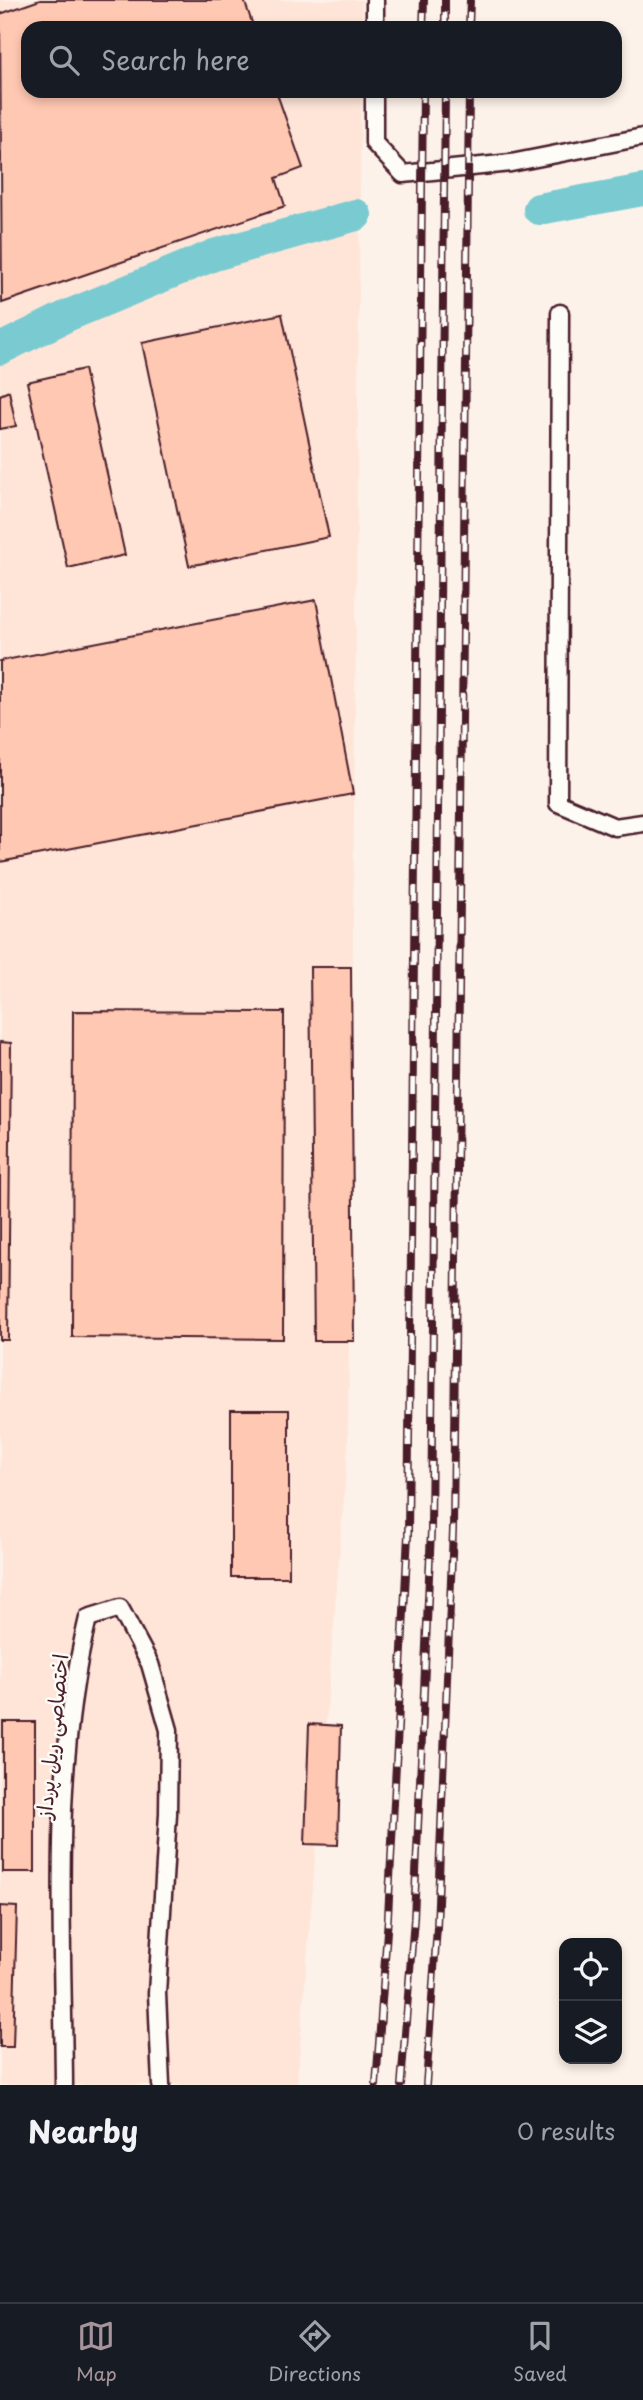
<!DOCTYPE html>
<meta charset="utf-8">
<style>
:root{--surface:#171b24;--page:#242831;--text:#f1f3f6;--muted:#9ea1a6;--line:#363941;--accent:#a6949b}
body{margin:0;font-family:"Playpen Sans","Playpen Sans Arabic",sans-serif;background:var(--page);color:var(--text)}
.controls{position:absolute;right:21px;bottom:21px;display:grid;overflow:hidden;border-radius:14px;box-shadow:0 4px 10px #0003}
.controls button{width:63px;height:63px;display:grid;place-items:center;padding:0;border:0;border-bottom:2px solid var(--line);background:var(--surface);color:var(--text);font:35px sans-serif}
.list{margin:0;padding:0;list-style:none}
h2{display:flex;justify-content:space-between;align-items:center;height:91px;margin:0;padding:0 28px;font-size:30px}
h2 small{font-size:23px;font-weight:400;color:var(--muted)}
.icon{flex:none;width:38px;height:38px;fill:none;stroke:currentColor;stroke-width:2;stroke-linecap:round;stroke-linejoin:round}
.map{position:relative;flex:none;width:643px;height:2085px;overflow:hidden}
.search{position:absolute;background:var(--surface);box-shadow:0 4px 10px #0003;left:21px;right:21px;top:21px;height:77px;display:flex;align-items:center;gap:18px;box-sizing:border-box;padding:0 24px;border-radius:21px;color:var(--muted);font-size:26px}
.sheet{height:217px;background:var(--surface)}
nav{display:flex;justify-content:space-around;align-items:center;box-sizing:border-box;height:98px;border-top:2px solid var(--line);background:var(--surface);font-size:19px;color:var(--muted)}
nav a{display:grid;justify-items:center;gap:4px}
nav .on{color:var(--accent)}
.map>svg:first-child{display:block}
.built{fill:#fee5d8}
.lines{fill:none;stroke-linecap:round;stroke-linejoin:round}
.canal{stroke:#7acbd1;stroke-width:32}
.building{fill:#ffc8b2;stroke:#4a1f2b;stroke-width:2}
.lane-casing{stroke:#4a1f2b;stroke-width:21}
.lane{stroke:#fdfcf7;stroke-width:16}
.rail-casing{stroke:#4a1f2b;stroke-width:8}
.rail{stroke:#fdfcf7;stroke-width:5;stroke-dasharray:16;stroke-linecap:butt}
.labels{text-anchor:middle;dominant-baseline:central;stroke-width:5;stroke-linejoin:round;paint-order:stroke}
.street-label{font-size:21px;fill:#4a1f2b;stroke:#fdfcf7}
</style>
<div class="map">
<svg width="643" height="2085" viewBox="0 0 643 2085">
<rect width="100%" height="100%" fill="#fdf2e9"/>
<filter id="ink" filterUnits="userSpaceOnUse"><feTurbulence type="fractalNoise" baseFrequency=".0143" numOctaves="2"/><feDisplacementMap in="SourceGraphic" scale="14" xChannelSelector="R" yChannelSelector="G"/><feConvolveMatrix kernelMatrix="1 2 1 2 8 2 1 2 1" color-interpolation-filters="sRGB"/></filter>
<g filter="url(#ink)">
<!-- built -->
<path class="built" d="M0 0H362V28H28V91H361L348 1447 297 2085H0Z"/>
<g class="lines">
<!-- canal -->
<path class="canal" d="M539 209 643 190
M0 349 69 315 214 255 356 215"/>
</g>
<!-- building -->
<path class="building" d="M40 0H244L254 28H28V91H276L303 168 276 178 285 206 2 303 0 14Z
M282 314 329 537 189 566 142 343Z
M84 369 125 555 68 568 27 382Z
M9 391 16 426 0 429V395Z
M316 600 353 794 0 862V661Z
M310 967H351L354 1341H314Z
M73 1011 284 1012 283 1339 72 1337Z
M0 1042 11 1043 8 1340H0Z
M231 1410H289V1577H231Z
M3 1722H35V1872H3Z
M309 1724 341 1726 338 1845 305 1844Z
M0 1906 17 1907 13 2047H0Z"/>
<g class="lines">
<defs>
<path id="lane" d="M375 28V0
M374 91V143L403 174 511 163 643 137
M560 313 558 803 615 827 643 823
M64 2085C63 1930 51 1769 88 1618L120 1608 150 1664 169 1730 168 1814 157 1993 161 2085"/>
</defs>
<!-- lane casing -->
<use href="#lane" class="lane-casing"/>
<!-- lane -->
<use href="#lane" class="lane"/>
<defs>
<path id="rail" d="M423 28 424 0
M445 28V0
M469 28 470 0
M376 2085 388 1917 408 1535 423 91
M401 2085 414 1919 431 1531 445 91
M426 2085 437 1927 453 1530 469 91"/>
</defs>
<!-- rail casing -->
<use href="#rail" class="rail-casing"/>
<!-- rail -->
<use href="#rail" class="rail"/>
</g>
</g>
<g class="labels">
<!-- street labels -->
<g class="street-label">
<text transform="translate(51 1736) rotate(-84)">اختصاصی ریل پرداز</text>
</g>
</g>
</svg>
<div class="controls">
<button><svg class="icon" aria-label="locate" viewBox="0 0 24 24"><circle cx="12" cy="12" r="6"/><path d="M12 2v4M12 18v4M2 12h4M18 12h4"/></svg></button>
<button><svg class="icon" aria-label="layers" viewBox="0 0 24 24"><path d="M12 4l9 5-9 5-9-5zM3 14l9 5 9-5"/></svg></button>
</div>
<div class="search"><svg class="icon" aria-label="search" viewBox="0 0 24 24"><circle cx="10" cy="10" r="6"/><path d="M15 15l6 6"/></svg>Search here</div>
</div>
<section class="sheet">
<h2>Nearby<small>0 results</small></h2>
<ul class="list">
</ul>
</section>
<nav>
<a class="on"><svg class="icon" aria-label="map" viewBox="0 0 24 24"><path d="M3 6l6-2 6 2 6-2v14l-6 2-6-2-6 2zM9 4v14M15 6v14"/></svg>Map</a>
<a><svg class="icon" aria-label="directions" viewBox="0 0 24 24"><path d="M12 3l9 9-9 9-9-9zM9 14v-3h6M13 9l2 2-2 2"/></svg>Directions</a>
<a><svg class="icon" aria-label="saved" viewBox="0 0 24 24"><path d="M7 4h10v16l-5-4-5 4z"/></svg>Saved</a>
</nav>
